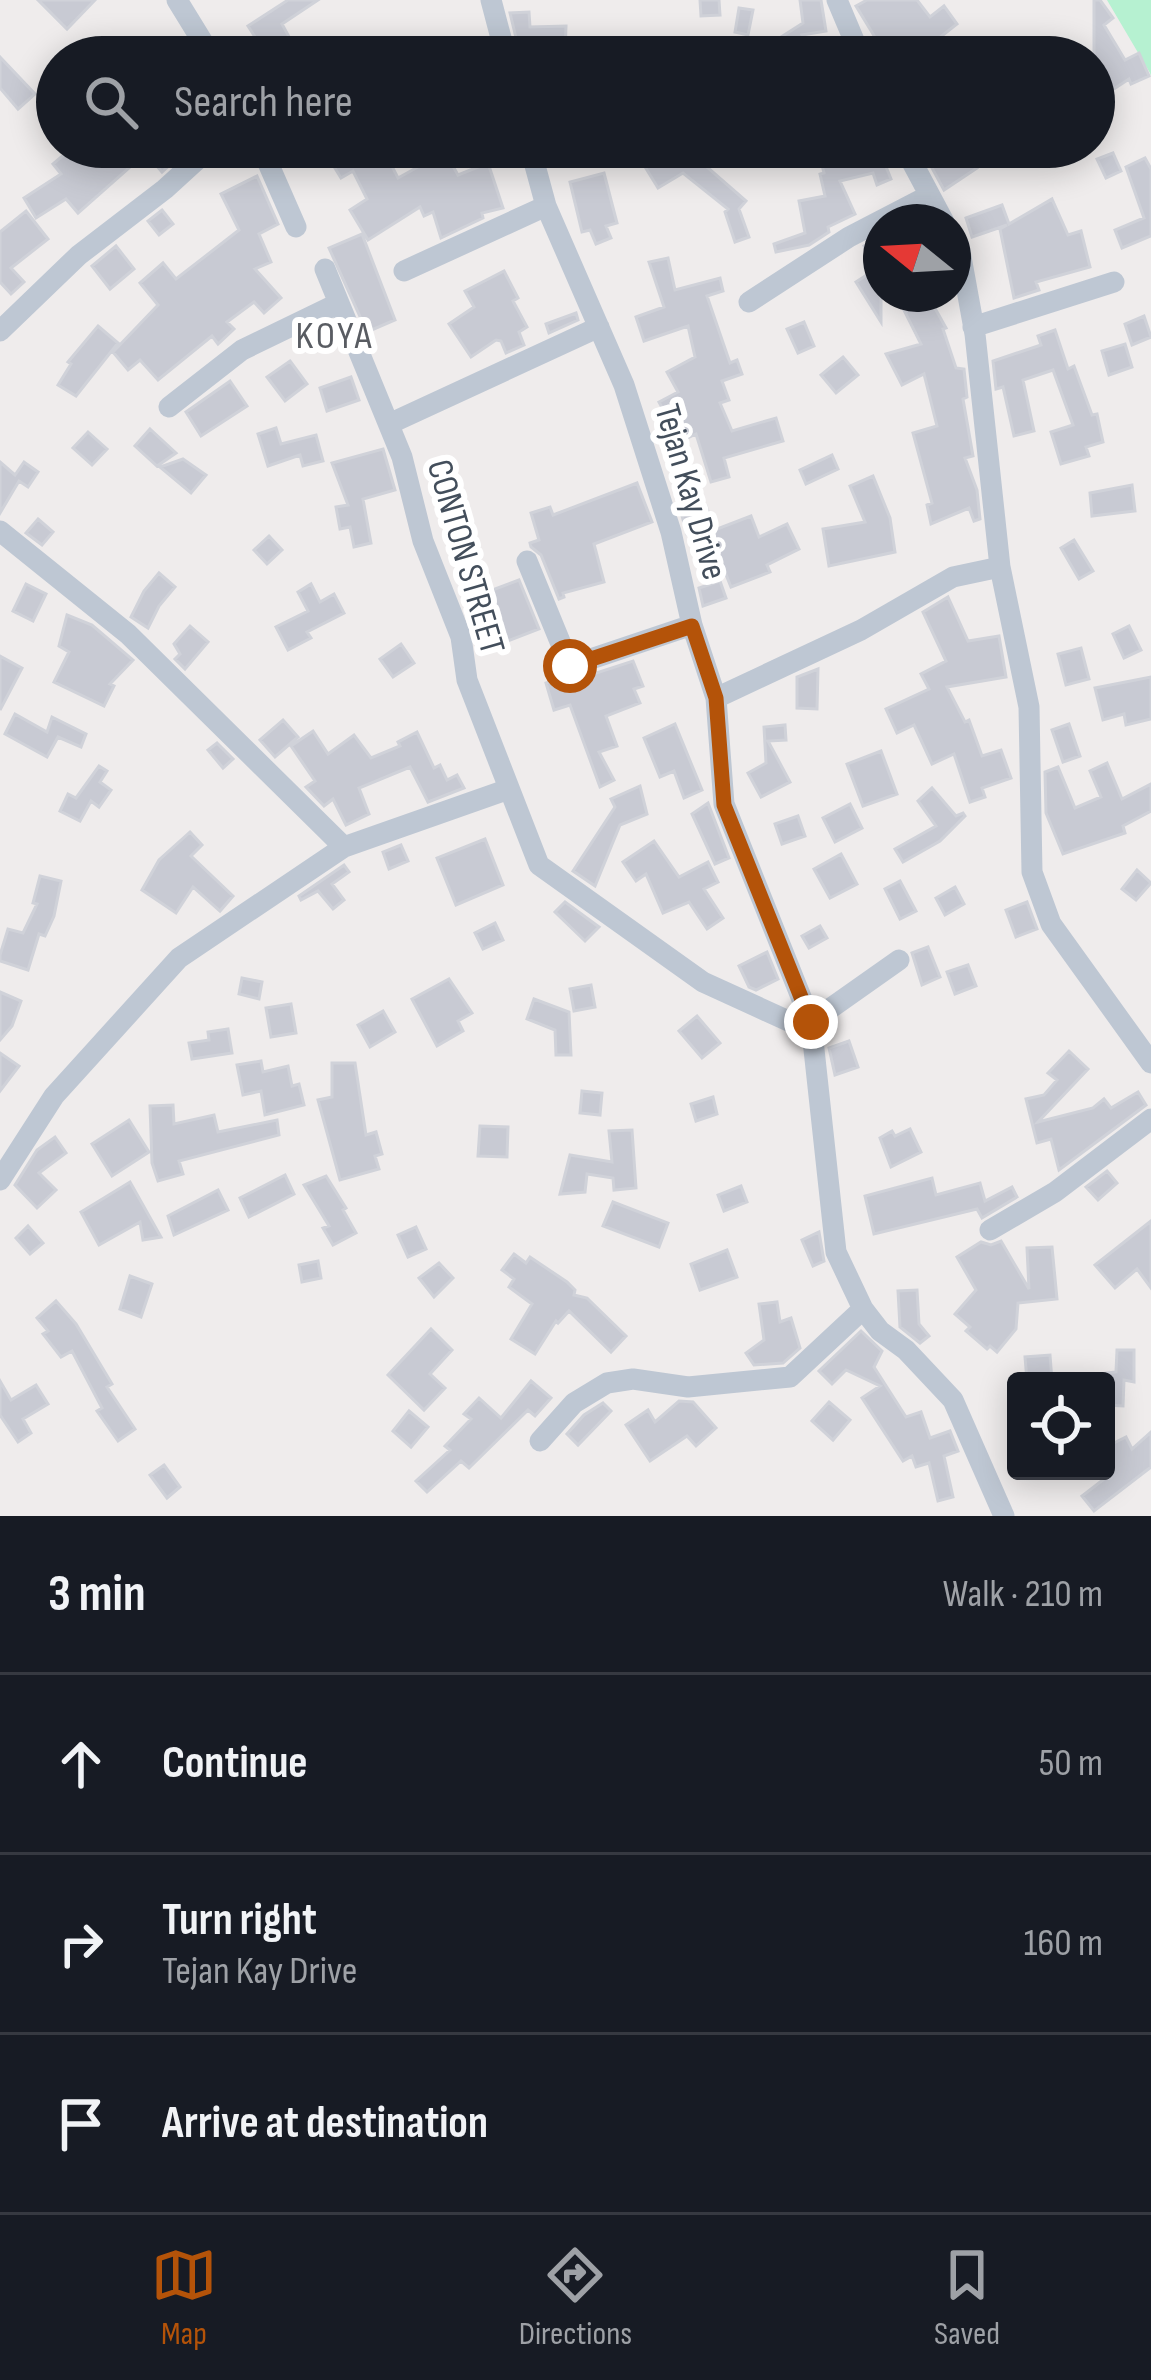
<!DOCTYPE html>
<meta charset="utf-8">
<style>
:root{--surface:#171b24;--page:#242831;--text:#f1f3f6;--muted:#9ea1a6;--line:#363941;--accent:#b45309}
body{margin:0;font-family:"Sofia Sans Condensed",sans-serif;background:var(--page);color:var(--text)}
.controls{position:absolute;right:36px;bottom:36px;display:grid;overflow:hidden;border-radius:12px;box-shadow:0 6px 30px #0003}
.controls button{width:108px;height:108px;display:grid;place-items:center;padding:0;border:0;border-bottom:3px solid var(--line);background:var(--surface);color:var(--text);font:60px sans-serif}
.compass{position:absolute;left:863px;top:204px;width:108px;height:108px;border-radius:50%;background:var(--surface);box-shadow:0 6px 30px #0003;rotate:288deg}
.stop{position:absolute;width:36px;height:36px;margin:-27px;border:9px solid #b45309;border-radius:50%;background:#fff}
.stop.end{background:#b45309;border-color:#fff;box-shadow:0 3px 12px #0008}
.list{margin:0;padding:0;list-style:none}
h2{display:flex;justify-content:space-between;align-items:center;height:156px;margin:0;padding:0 48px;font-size:51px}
h2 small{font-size:39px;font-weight:400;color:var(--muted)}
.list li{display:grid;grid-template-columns:78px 1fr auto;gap:36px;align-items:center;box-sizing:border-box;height:180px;padding:0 48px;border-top:3px solid var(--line)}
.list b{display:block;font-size:45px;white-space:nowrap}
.list p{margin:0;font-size:39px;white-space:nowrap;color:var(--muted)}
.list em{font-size:39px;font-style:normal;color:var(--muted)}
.icon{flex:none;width:66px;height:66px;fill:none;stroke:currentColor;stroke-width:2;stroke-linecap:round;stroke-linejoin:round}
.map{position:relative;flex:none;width:1151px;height:1516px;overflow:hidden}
.search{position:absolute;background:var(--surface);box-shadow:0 6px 30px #0003;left:36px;right:36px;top:36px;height:132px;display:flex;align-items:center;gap:30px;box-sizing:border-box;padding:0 42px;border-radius:66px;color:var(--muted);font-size:45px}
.sheet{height:696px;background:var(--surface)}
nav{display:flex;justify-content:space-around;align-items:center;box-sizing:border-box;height:168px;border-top:3px solid var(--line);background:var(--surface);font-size:33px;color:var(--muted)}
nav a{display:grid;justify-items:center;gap:6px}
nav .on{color:var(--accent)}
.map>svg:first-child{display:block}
.green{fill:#b6f1d1}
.building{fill:#c8cad3;stroke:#d0d2d9;stroke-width:3}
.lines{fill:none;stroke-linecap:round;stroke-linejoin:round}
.minor{stroke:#bec7d3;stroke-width:21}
.route{stroke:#b45309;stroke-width:15}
.labels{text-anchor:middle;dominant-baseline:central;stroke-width:12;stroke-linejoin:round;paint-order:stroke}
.street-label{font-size:36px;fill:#434e5b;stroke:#fff}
.neighbourhood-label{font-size:39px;letter-spacing:3px;fill:#595c62;stroke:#fff}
</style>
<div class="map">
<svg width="1151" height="1516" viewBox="0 0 1151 1516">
<rect width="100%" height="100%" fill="#efecec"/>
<!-- green -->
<path class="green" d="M1107 0H1151V76L1150 73Z"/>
<!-- building -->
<path class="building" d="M38 0H95L67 29Z
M288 0H318L282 24 300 57H268L248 26Z
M700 0H719L720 15 701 16Z
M800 0H821L826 31 802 35 806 43 788 55 778 39 803 23Z
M867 0H917L930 17 944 6 957 24 929 46 935 57H887L856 6Z
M1094 0H1100L1113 18 1104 25 1125 60 1139 53 1149 76 1131 84 1129 79 1094 102Z
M739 8 753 10 748 35 735 32Z
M529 12 530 27 566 26 565 57H533L532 44 518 46 510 13Z
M0 57 35 94 18 109 0 88Z
M73 147H189L162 172 146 153 78 213 66 199 36 218 24 198 61 174 53 164Z
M322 147H382L398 178 445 152 458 175 488 163 503 208 482 213 483 218 441 238 433 212 424 216 420 207 368 240 350 210 367 199 353 171 341 178Z
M655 147H721L700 161 746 201 739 209 749 237 735 242 725 212 728 209 683 173 658 188 639 157Z
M878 147 891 179 877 185 873 173 840 181 855 214 828 227 829 232 809 245 776 252 774 244 805 233 799 201 825 196 820 174 824 173 821 161 847 154 848 158Z
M963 147H990L971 158 977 168 944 190 932 168Z
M1113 153 1121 171 1106 178 1097 159Z
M1145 158 1151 169V236L1122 248 1115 230 1144 218 1126 167Z
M604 173 617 223 606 226 611 238 596 244 590 230 582 232 570 182Z
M257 176 278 224 259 234 271 262 255 269 281 298 264 313 254 302 227 322 234 329 218 344 212 336 158 380 140 360 128 370 113 352 158 305 140 283 163 263 176 279 239 230 221 194Z
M1052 199 1068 235 1081 231 1090 267 1036 282 1039 290 1014 298 1000 229 1007 225 972 237 966 218 1002 205 1009 224Z
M162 210 173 224 159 235 148 221Z
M26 211 48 239 11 268 24 282 11 294 0 282V232Z
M362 234 395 320 367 332 329 248Z
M881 237V322L856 282 876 269 864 246Z
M116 246 134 269 110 289 92 266Z
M668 258 675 290 720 278 723 291 707 296 730 363 737 360 742 374 722 381 729 400 720 403 732 431 776 418 783 441 724 458 729 477 711 482 696 434 681 441 659 402 678 392 667 372 695 357 688 326 644 341 636 317 664 307 649 262Z
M504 271 518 298 513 301 527 327 519 332 524 345 506 353 501 341 496 340 471 357 449 324 474 307 465 291Z
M919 294H927L946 328 943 329 956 368 964 369 967 397 963 399 973 456 965 458 977 490 980 519 974 521 969 508 931 524 927 505 932 503 913 433 937 426 924 374 902 385 886 354 921 344 901 304Z
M576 313 578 320 549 333 546 324Z
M1144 316 1151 337 1132 345 1125 324Z
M804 322 814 346 798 353 787 329Z
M98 326 118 343 76 396 58 385 71 364 68 362Z
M1055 330 1068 369 1074 366 1092 415 1097 414 1103 442 1086 447 1089 456 1061 464 1051 432 1073 425 1053 370 1023 380 1034 431 1014 436 1003 387 996 389 993 361 1041 345 1038 336Z
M1125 344 1132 367 1109 375 1102 351Z
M843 357 858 375 836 393 821 375Z
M290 361 307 384 285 401 267 377Z
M351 377 359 400 327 411 320 388Z
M230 381 247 406 201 436 186 412Z
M276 428 281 444 316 435 323 461 303 466 300 455 268 466 258 434Z
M150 429 176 453 157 466 135 446Z
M88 432 107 449 92 465 73 448Z
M383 449 395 490 363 499 371 543 354 547 350 527 340 529 336 507 348 505 332 463Z
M832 455 838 469 806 484 800 470Z
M183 459 206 475 191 493 160 467Z
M0 462 15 475 24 462 38 472 28 487 19 481 0 513Z
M873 476 890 518 895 552 829 566 823 529 865 522 850 486Z
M637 483 652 522 594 544 604 582 563 593 564 597 559 599 541 555 531 547 530 543 539 540 531 513 550 507 553 515Z
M1132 485 1135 511 1092 516 1090 493Z
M706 506 714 527 687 534 682 516Z
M751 516 759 537 787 524 799 549 767 565 770 572 731 587 709 532Z
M38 519 53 532 42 545 26 533Z
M269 536 282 550 267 564 254 550Z
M1074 540 1093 571 1079 579 1061 548Z
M159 573 175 587 159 606 148 628 131 617 144 591Z
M519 580 539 629 484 650 466 600Z
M720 581 726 598 703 606 699 588Z
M26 584 46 594 33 621 13 611Z
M311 584 320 602 334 594 344 613 307 632 311 638 288 650 276 627 308 611 298 592Z
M948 597 968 641 999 636 1006 677 947 687 965 722 969 720 982 756 1001 750 1011 778 982 788 985 797 970 802 954 754 932 764 914 725 897 733 886 709 929 689 921 674 946 661 923 612Z
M67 615 92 625 133 660 110 684 114 686 104 706 54 682 69 652 59 646Z
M190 626 208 642 185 669 175 659 180 654 174 644Z
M1129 626 1141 650 1124 658 1113 634Z
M401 644 414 663 393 677 380 659Z
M1081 648 1089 679 1066 685 1058 654Z
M0 656 22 668 0 710Z
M633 661 643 686 634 689 640 703 606 716 617 746 599 752 614 780 600 787 570 705 554 710 546 683 562 678 575 680Z
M818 669 817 709 797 708V677Z
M1151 677V719L1126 725 1124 714 1103 720 1095 688Z
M15 714 47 732 52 717 86 734 81 747 58 737 47 757 5 734Z
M283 720 298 737 275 757 260 740Z
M675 724 702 790 684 798 674 771 660 777 644 738Z
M1069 724 1080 756 1063 762 1052 730Z
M785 725 786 740 768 741 790 782 761 797 748 773 766 763 764 727Z
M313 731 328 754 354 735 371 758 400 746 398 742 417 732 434 768 440 765 447 780 457 775 464 788 428 802 410 767 359 788 369 814 346 825 333 799 324 806 306 787 315 781 291 746Z
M217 743 233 759 223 768 208 750Z
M881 751 897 794 863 806 847 764Z
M1107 763 1122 799 1151 784V811L1123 826 1125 833 1063 854 1046 813 1045 772 1058 767 1075 808 1101 797 1090 771Z
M99 766 107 771 100 782 111 790 99 807 91 801 80 821 60 811 68 794 76 798Z
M640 786 647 814 620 825 595 886 573 871 615 807 611 799Z
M932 788 956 816 963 813 965 816 940 841 903 862 895 849 936 826 918 801Z
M708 803 729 858 715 864 692 814Z
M850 804 862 828 835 842 823 818Z
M798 816 805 836 782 844 775 824Z
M190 832 202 845 191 856 233 896 220 911 193 887 176 913 142 890 159 860Z
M485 839 503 885 456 905 437 858Z
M654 841 679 877 708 862 718 882 704 889 723 918 707 929 689 902 663 913 646 874 636 881 623 862Z
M401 845 408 861 389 869 383 852Z
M841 854 857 884 830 898 814 869Z
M344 865 349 872 332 884 344 900 333 909 318 891 301 900 299 896Z
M1137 870 1151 883 1136 900 1122 889Z
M40 876 61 881 54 916 45 936 39 934 28 970 0 961V955L8 929 23 933 37 904 33 903Z
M900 881 916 911 900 919 885 889Z
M955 887 964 904 945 915 936 898Z
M565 902 599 927 585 941 555 912Z
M1027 902 1037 929 1016 937 1006 910Z
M495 923 503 940 483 949 475 933Z
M820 926 827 938 809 948 802 936Z
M928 947 940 977 922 985 912 953Z
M767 952 778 979 756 990 749 987 739 966Z
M968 965 976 986 955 994 947 972Z
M242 978 262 982 259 999 239 994Z
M449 979 472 1013 458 1021 463 1031 437 1046 412 999Z
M591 985 595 1007 574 1011 570 989Z
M0 992 21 1001 12 1026 0 1040Z
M534 999 569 1012 571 1055H556L555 1030 527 1019Z
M291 1004 296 1033 271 1037 266 1008Z
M383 1011 395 1032 370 1047 358 1025Z
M697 1016 720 1043 702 1058 679 1031Z
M228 1029 232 1053 192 1059 189 1043 209 1040 208 1032Z
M849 1041 858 1067 835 1075 829 1048Z
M1069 1051 1088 1069 1038 1122 1093 1108 1104 1099 1111 1108 1138 1092 1146 1105 1059 1170 1051 1139 1037 1143 1026 1099 1044 1095 1057 1080 1048 1073Z
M0 1053 19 1066 0 1091Z
M261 1061 263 1072 288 1066 292 1086 299 1084 304 1105 265 1115 261 1091 243 1095 237 1065Z
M332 1063H355L366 1135 376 1132 382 1154 375 1156 379 1169 340 1180 318 1100 332 1097Z
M582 1091 602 1093 600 1115 580 1113Z
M713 1097 717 1114 696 1121 691 1104Z
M173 1105 174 1124 214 1115 218 1132 277 1120 279 1135 179 1161 183 1174 158 1181 152 1163 150 1106Z
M129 1120 149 1152 112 1176 92 1144Z
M480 1126 508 1127 507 1157 478 1156Z
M910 1129 921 1152 891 1167 880 1138 892 1131 895 1136Z
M632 1130 636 1188 614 1190 613 1178 587 1174 585 1192 560 1194 570 1155 612 1162 609 1131Z
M55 1137 66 1153 39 1173 56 1190 37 1208 15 1185 37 1150Z
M1107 1171 1117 1183 1098 1200 1086 1187Z
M285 1175 294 1194 249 1217 240 1198Z
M326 1176 346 1208 343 1210 356 1233 333 1245 323 1228 329 1226 304 1185Z
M932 1178 936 1195 980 1183 985 1201 1012 1187 1017 1197 982 1218 977 1209 874 1234 865 1196Z
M130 1182 161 1237 143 1240 140 1222 99 1245 81 1212Z
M741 1186 747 1202 724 1211 718 1195Z
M218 1190 228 1210 174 1235 168 1216Z
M613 1202 668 1223 659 1247 603 1226Z
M1151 1221V1288L1137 1269 1115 1288 1095 1265Z
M28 1226 43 1243 30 1254 16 1238Z
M416 1227 426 1249 408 1257 398 1235Z
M819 1232 824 1261 813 1266 802 1240Z
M1001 1241 1029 1289 1027 1248 1052 1247 1057 1299 1018 1303 1016 1329 997 1352 990 1346 987 1349 966 1331 970 1327 955 1314 976 1290 957 1257 981 1242 991 1245Z
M727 1250 737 1277 700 1290 691 1264Z
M514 1254 526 1263 530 1257 567 1282 575 1290 574 1295 587 1298 626 1336 611 1352 569 1311 558 1323 556 1321 535 1354 511 1339 532 1304 509 1287 514 1279 502 1270Z
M318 1261 321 1278 302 1282 299 1265Z
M439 1263 453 1278 434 1297 419 1278Z
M130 1276 152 1284 141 1317 120 1309Z
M917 1290 919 1324 929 1336 920 1343 900 1327 898 1291Z
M56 1301 76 1324 112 1384 107 1387 135 1429 118 1441 97 1411 102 1408 72 1351 61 1357 43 1334 48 1331 37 1318Z
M777 1302 780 1322 791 1318 800 1348 783 1363 754 1365 746 1353 764 1340 759 1304Z
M431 1329 452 1350 430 1374 445 1388 424 1410 388 1375Z
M861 1331 882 1351 874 1367 906 1417 921 1412 930 1438 950 1431 958 1451 944 1456 953 1497 938 1501 929 1463 916 1467 912 1456 903 1461 862 1398 880 1386 846 1370 832 1384 819 1371Z
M1117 1350H1134V1382L1124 1380 1123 1406 1106 1405V1373L1116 1372Z
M1050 1355 1052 1381H1027L1025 1357Z
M0 1381 11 1400 36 1385 48 1404 23 1419 31 1433 18 1442 0 1415Z
M531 1381 551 1398 535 1416 528 1410 469 1468 461 1461 427 1492 416 1481 450 1450 445 1446 471 1419 464 1414 479 1398 501 1418Z
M679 1401 693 1402 716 1428 696 1446 687 1436 650 1461 626 1425 648 1410 655 1422Z
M829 1402 850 1420 833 1440 812 1421Z
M603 1403 611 1411 578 1445 567 1434 584 1415Z
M409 1411 428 1427 411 1447 393 1431Z
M1151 1432V1467L1094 1511 1082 1496 1108 1476 1106 1447 1126 1437 1132 1449Z
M164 1465 180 1487 167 1498 150 1475Z"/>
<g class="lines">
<!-- minor -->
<path class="minor" d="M177 0 212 57
M491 0 506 57
M837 0 861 57
M261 147 296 227
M530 147 546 206 624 385 671 532 692 625 716 698 724 804 811 1022 836 1252 863 1309 880 1331 906 1350 953 1400 1004 1516
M904 147 944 222
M953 237 959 246 975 334 1000 567 1029 707 1032 872 1051 924 1151 1063
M325 269 402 457 423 541 461 637 467 680 539 865 703 982 795 1024 811 1022 899 960
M404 271 546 206
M749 302 849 237 928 196
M973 327 1114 282
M0 331 79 255 165 189 211 147
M169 407 242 350 339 303
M389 424 599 327
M0 531 128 634 344 847
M527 561 570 666 692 625
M716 698 861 630 953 577 1000 567
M0 1180 54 1096 179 958 344 847 509 789
M990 1230 1055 1192 1151 1119
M540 1441 574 1403 607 1383 633 1379 688 1387 790 1377 863 1309"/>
</g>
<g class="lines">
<!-- route -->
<path class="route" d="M570 666 692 626 716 698 724 805 811 1022"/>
</g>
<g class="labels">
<!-- street labels -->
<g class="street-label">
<text transform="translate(690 492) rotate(74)">Tejan Kay Drive</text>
<text transform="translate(465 557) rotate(74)">CONTON STREET</text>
</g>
<!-- neighbourhood labels -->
<g class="neighbourhood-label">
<text x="335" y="336">KOYA</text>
</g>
</g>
</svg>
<div class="controls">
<button><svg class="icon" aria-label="locate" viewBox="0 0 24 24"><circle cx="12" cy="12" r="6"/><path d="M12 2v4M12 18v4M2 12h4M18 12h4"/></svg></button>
</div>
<svg class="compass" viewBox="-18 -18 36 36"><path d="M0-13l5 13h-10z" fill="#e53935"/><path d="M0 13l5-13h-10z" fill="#9ea1a6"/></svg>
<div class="stop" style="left:570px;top:666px"></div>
<div class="stop end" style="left:811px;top:1022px"></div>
<div class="search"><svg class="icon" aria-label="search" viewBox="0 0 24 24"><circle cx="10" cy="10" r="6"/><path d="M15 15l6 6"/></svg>Search here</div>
</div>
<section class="sheet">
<h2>3 min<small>Walk · 210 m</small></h2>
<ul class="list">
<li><svg class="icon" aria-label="ahead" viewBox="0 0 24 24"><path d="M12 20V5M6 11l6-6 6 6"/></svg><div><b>Continue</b></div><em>50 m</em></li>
<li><svg class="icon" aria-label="right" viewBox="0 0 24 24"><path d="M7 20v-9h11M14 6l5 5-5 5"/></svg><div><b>Turn right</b><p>Tejan Kay Drive</p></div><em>160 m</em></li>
<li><svg class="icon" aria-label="arrive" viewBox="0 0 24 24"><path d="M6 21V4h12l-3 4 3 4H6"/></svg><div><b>Arrive at destination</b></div></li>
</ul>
</section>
<nav>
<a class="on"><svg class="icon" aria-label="map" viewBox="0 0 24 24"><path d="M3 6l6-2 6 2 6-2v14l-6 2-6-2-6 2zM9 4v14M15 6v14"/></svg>Map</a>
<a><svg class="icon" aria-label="directions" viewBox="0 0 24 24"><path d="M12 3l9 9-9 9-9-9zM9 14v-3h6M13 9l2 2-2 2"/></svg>Directions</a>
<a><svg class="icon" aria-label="saved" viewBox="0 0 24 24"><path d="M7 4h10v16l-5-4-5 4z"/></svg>Saved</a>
</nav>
